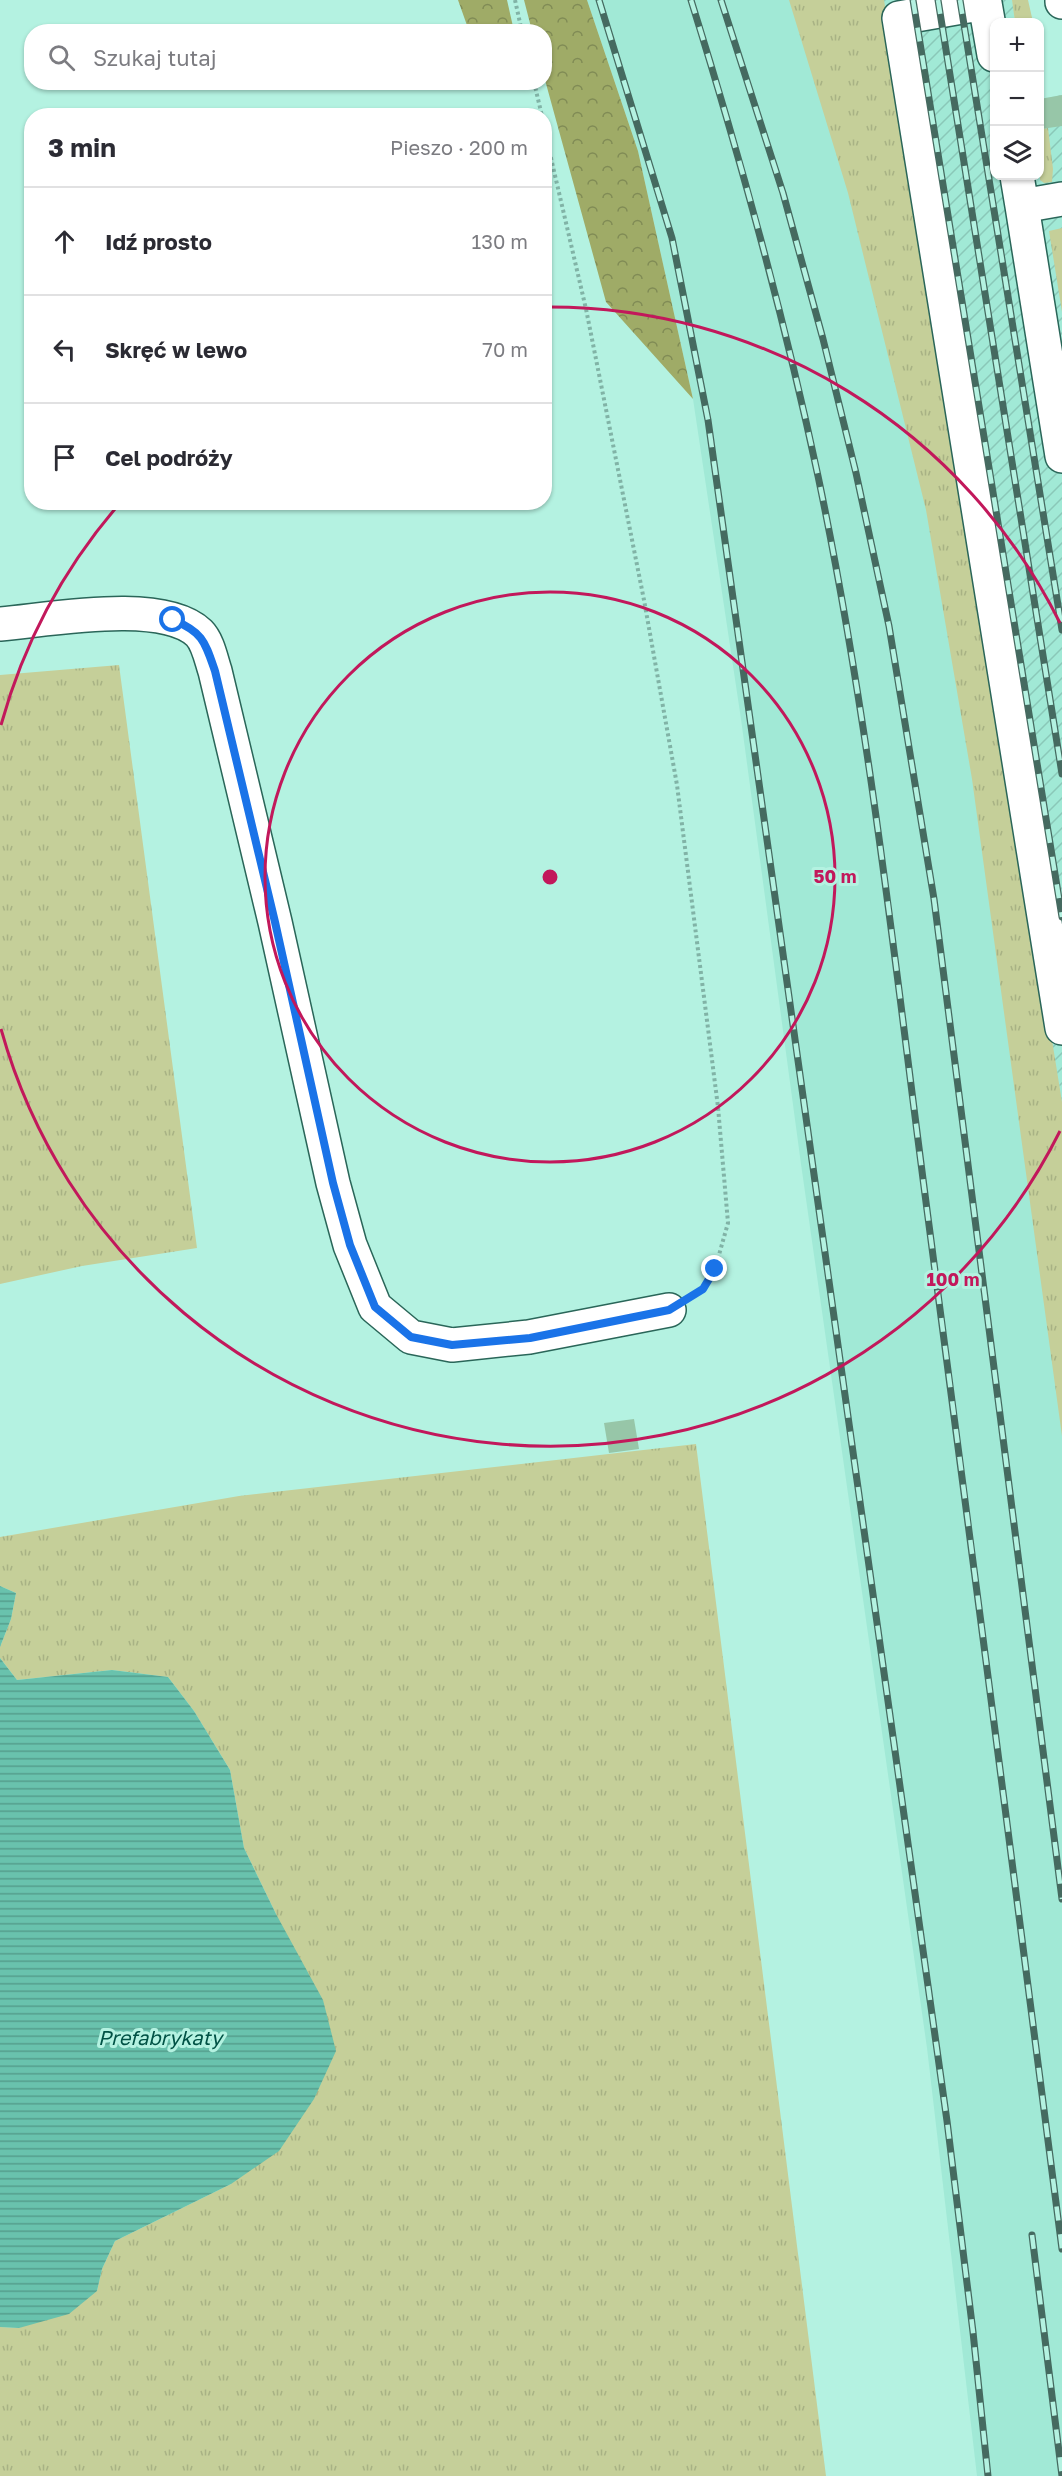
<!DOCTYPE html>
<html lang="pl">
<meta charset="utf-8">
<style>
:root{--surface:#fff;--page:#f2f2f3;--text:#2b2b33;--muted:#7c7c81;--line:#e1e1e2}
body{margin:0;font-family:"Golos Text",sans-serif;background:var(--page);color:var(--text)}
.controls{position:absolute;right:18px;top:18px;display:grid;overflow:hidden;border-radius:12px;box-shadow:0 2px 4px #0004}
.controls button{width:54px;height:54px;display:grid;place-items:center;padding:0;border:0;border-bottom:2px solid var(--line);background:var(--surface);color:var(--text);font:30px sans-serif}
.stop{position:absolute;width:18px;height:18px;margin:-14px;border:4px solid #1a73e8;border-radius:50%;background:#fff}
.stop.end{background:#1a73e8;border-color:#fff;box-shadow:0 2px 6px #0008}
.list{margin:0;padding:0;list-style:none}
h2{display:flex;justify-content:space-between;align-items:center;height:78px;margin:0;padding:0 24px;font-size:26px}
h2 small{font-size:20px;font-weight:400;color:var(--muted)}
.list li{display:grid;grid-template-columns:39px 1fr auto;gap:18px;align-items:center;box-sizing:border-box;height:108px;padding:0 24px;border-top:2px solid var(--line)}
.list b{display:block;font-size:22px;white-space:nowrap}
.list em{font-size:20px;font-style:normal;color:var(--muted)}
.icon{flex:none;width:33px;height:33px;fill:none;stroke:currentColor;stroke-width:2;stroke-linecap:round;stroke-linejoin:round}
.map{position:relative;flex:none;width:1062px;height:2476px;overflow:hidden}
.search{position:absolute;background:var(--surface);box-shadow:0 2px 4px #0004;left:24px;top:24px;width:528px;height:66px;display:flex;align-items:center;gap:15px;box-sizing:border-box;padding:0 21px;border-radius:24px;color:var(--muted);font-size:22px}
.panel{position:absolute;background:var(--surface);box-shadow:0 2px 4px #0004;left:24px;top:108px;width:528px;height:402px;border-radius:24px}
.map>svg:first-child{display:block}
.built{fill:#a1e9d6}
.industrial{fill:url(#industrial-furrows)}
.grass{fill:url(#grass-tufts)}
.forest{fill:url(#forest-crowns)}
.water{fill:url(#water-rules)}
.building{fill:#97c6a8}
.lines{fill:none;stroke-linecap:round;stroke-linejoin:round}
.minor-casing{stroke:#2a6659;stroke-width:36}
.path{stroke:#81b3a6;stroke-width:4;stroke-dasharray:3 3;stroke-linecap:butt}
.minor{stroke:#fff;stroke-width:33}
.rail-casing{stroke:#456a60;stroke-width:7}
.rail{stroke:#b4f2e1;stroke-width:4.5;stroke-dasharray:14;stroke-linecap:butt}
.route{stroke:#1a73e8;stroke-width:8}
.ring{fill:none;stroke:#c2185b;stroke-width:3}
.labels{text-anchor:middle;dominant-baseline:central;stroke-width:6;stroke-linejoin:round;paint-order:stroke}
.water-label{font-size:20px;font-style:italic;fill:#005245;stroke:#b4f2e1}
.centre{fill:#c2185b;stroke:#b4f2e1;stroke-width:3}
.ring-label{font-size:18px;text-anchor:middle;font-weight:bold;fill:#c2185b;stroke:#b4f2e1;stroke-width:6;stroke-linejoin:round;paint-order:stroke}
</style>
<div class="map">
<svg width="1062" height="2476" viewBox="0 0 1062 2476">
<defs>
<pattern id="industrial-furrows" width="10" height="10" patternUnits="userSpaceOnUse" patternTransform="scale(1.5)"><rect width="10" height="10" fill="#a1e9d6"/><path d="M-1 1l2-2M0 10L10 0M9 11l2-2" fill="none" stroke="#8ac8b8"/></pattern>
<pattern id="grass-tufts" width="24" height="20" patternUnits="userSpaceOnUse" patternTransform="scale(1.5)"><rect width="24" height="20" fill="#c5cf99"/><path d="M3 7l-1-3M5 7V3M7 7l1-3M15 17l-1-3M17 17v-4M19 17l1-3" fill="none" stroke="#a8b284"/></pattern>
<pattern id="forest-crowns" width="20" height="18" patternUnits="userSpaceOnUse" patternTransform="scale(1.5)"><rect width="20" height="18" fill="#9fab67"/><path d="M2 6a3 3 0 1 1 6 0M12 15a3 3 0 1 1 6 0" fill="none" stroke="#808b55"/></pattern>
<pattern id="water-rules" width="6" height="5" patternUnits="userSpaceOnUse" patternTransform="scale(1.5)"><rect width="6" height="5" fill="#69c2ad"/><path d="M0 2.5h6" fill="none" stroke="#559e8d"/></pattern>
</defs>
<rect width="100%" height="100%" fill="#b4f2e1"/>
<!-- built -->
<path class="built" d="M587 0H1012L1015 22H994V176L1062 311V2476H977L927 2048 801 1164 741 719 693 399 638 151Z"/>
<!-- industrial -->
<path class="industrial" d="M884 0H1012L1015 22H994V176H1040V99L1062 95V1102Z"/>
<!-- grass -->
<path class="grass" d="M789 0H884L1062 1102V1436L972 779 926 510 848 193Z
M1012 0H1028L1033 22H1015Z
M1040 122 1041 129 1048 128 1053 169 1052 182 1044 183 1040 180Z
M1062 228V312L1049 231Z
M119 665 197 1248 82 1266 0 1284V675Z
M696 1444 826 2476H0V2327L19 2328 97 2291 102 2269 115 2241 231 2184 276 1914 244 1848 230 1770 194 1711 168 1677 112 1670 17 1680 0 1658V1647L11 1619 16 1593 0 1586V1537L239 1496Z"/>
<!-- forest -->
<path class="forest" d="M458 0H507L514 31H469Z
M524 0H587L638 151 693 399 606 302 545 80 544 32 532 31Z"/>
<!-- water -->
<path class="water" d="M0 1586 16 1593 11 1619 0 1647Z
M0 1658 17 1680 112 1670 168 1677 194 1711 230 1770 244 1848 276 1914 323 2000 336 2051 314 2099 279 2151 231 2184 115 2241 102 2269 97 2291 69 2314 19 2328 0 2327Z"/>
<!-- building -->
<path class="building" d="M1062 95V126L1041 129 1040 99Z
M634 1419 639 1449 609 1453 604 1423Z"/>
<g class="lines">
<defs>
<path id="minor" d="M1062 0V2
M994 55 985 3 899 18 1062 1028
M1017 176 1022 206 1062 199
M1022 206 1062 456
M0 624C49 620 162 598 199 633 208 642 211 659 215 671L275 922 333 1183 350 1245 375 1307 411 1337 452 1345 529 1337 669 1310"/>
</defs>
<!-- minor casing -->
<use href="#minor" class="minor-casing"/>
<!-- path -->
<path class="path" d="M515 0 522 32
M534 82 542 116
M544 128 586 309 644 600 677 785 718 1107 728 1223 715 1269 703 1289 698 1293"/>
<!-- minor -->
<use href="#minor" class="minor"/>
<defs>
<path id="rail" d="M599 0 672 238 708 420 947 2121 973 2332 988 2476
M691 0C740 157 784 316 818 476 870 723 896 975 929 1225 974 1566 1018 1908 1062 2249
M721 0 783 193 823 339 856 473 889 626 934 899 1062 1899
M913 0 1062 917
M938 0 1062 774
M960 0 1062 630
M1032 2235 1062 2476"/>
</defs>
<!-- rail casing -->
<use href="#rail" class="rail-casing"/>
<!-- rail -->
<use href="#rail" class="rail"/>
</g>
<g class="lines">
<!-- route -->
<path class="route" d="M173 620C203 632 205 642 215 671L275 922 333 1183 350 1245 375 1307 411 1337 452 1345 530 1338 669 1310 703 1289 715 1269"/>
</g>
<!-- distance rings -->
<g class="ring">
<circle cx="550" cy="877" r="285"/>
<path d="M1060 1131A570 570 0 0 1 1 1029M1 725A570 570 0 0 1 120 503M545 307A570 570 0 0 1 1060 623"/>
</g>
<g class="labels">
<!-- water labels -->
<g class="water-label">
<text x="160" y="2037">Prefabrykaty</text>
</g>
</g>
<circle cx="550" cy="877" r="9" class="centre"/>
<g class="ring-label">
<text x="835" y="883">50 m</text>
<text x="953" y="1286">100 m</text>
</g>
</svg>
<div class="controls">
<button>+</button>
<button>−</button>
<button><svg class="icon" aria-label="layers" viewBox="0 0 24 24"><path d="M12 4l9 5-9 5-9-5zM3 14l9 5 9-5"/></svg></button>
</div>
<div class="stop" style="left:173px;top:620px"></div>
<div class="stop end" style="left:715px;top:1269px"></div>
<div class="search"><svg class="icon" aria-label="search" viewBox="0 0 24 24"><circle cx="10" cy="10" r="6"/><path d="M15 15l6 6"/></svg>Szukaj tutaj</div>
<section class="panel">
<h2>3 min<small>Pieszo · 200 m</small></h2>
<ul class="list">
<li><svg class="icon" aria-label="ahead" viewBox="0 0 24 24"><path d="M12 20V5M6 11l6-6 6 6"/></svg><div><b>Idź prosto</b></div><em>130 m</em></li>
<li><svg class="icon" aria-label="left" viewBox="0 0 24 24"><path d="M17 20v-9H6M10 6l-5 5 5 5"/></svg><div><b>Skręć w lewo</b></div><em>70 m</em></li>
<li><svg class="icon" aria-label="arrive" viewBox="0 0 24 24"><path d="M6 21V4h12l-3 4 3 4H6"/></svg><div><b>Cel podróży</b></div></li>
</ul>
</section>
</div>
